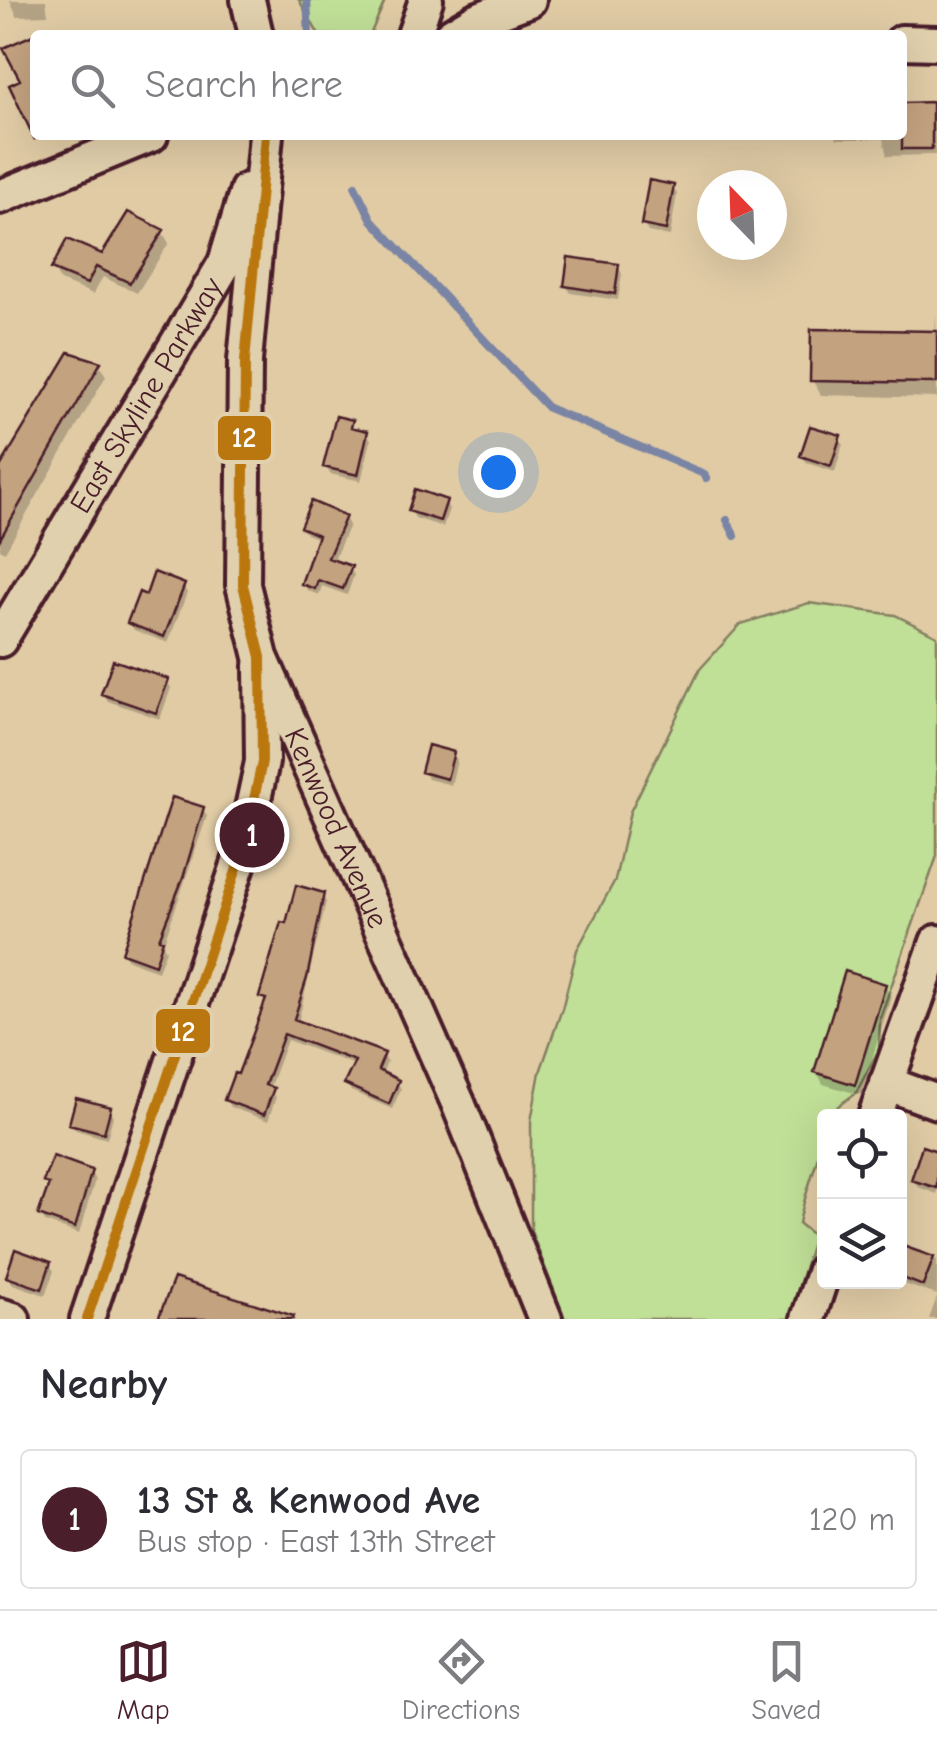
<!DOCTYPE html>
<meta charset="utf-8">
<style>
:root{--surface:#fff;--page:#f7f7f7;--text:#2b2b33;--muted:#7c7c81;--line:#e1e1e2;--accent:#4a1f2b}
body{margin:0;font-family:"Comic Neue",sans-serif;background:var(--page);color:var(--text)}
.controls{position:absolute;right:30px;bottom:30px;display:grid;overflow:hidden;border-radius:10px;box-shadow:0 10px 40px #0002}
.controls button{width:90px;height:90px;display:grid;place-items:center;padding:0;border:0;border-bottom:2px solid var(--line);background:var(--surface);color:var(--text);font:50px sans-serif}
.compass{position:absolute;left:697px;top:170px;width:90px;height:90px;border-radius:50%;background:var(--surface);box-shadow:0 10px 40px #0002;rotate:337deg}
.you{position:absolute;left:498px;top:472px;width:35px;height:35px;margin:-25px;border:8px solid #fff;border-radius:50%;background:#1a73e8;box-shadow:0 0 0 15px #1a73e833}
.badge{display:grid;place-items:center;width:65px;height:65px;border-radius:50%;background:var(--accent);color:#fff;font-size:32px;font-weight:700}
.pin{position:absolute;translate:-50% -50%;border:5px solid #fff;box-shadow:0 2px 10px #0006}
.list{margin:0;padding:0;list-style:none}
h2{display:flex;justify-content:space-between;align-items:center;height:130px;margin:0;padding:0 40px;font-size:42px}
h2 small{font-size:32px;font-weight:400;color:var(--muted)}
.list li{display:grid;grid-template-columns:65px 1fr auto;gap:30px;align-items:center;box-sizing:border-box;height:140px;margin:0 20px 20px;padding:0 20px;border:2px solid var(--line);border-radius:10px}
.list b{display:block;font-size:38px;white-space:nowrap}
.list p{margin:0;font-size:32px;white-space:nowrap;color:var(--muted)}
.list em{font-size:32px;font-style:normal;color:var(--muted)}
.icon{flex:none;width:55px;height:55px;fill:none;stroke:currentColor;stroke-width:2;stroke-linecap:round;stroke-linejoin:round}
.map{position:relative;flex:none;width:937px;height:1319px;overflow:hidden}
.search{position:absolute;background:var(--surface);box-shadow:0 10px 40px #0002;left:30px;right:30px;top:30px;height:110px;display:flex;align-items:center;gap:25px;box-sizing:border-box;padding:0 35px;border-radius:10px;color:var(--muted);font-size:38px}
.sheet{height:290px;background:var(--surface)}
nav{display:flex;justify-content:space-around;align-items:center;box-sizing:border-box;height:140px;border-top:2px solid var(--line);background:var(--surface);font-size:28px;color:var(--muted)}
nav a{display:grid;justify-items:center;gap:5px}
nav .on{color:var(--accent)}
.map>svg:first-child{display:block}
.green{fill:#c0df97;stroke:#857f61;stroke-width:2.5}
.shadow{fill:#0003}
.lines{fill:none;stroke-linecap:round;stroke-linejoin:round}
.stream{stroke:#7a84a4;stroke-width:8}
.building{fill:#c3a27f;stroke:#4a1f2b;stroke-width:2.5}
.minor-casing{stroke:#4a1f2b;stroke-width:40}
.minor{stroke:#e1d0ad;stroke-width:32}
.bus-1-casing{stroke:#e1d0ad;stroke-width:18}
.bus-1{stroke:#ba770f;stroke-width:10}
.labels{text-anchor:middle;dominant-baseline:central;stroke-width:10;stroke-linejoin:round;paint-order:stroke}
.street-label{font-size:30px;fill:#4a1f2b;stroke:#e1d0ad}
.line-badge{stroke:#e1d0ad;stroke-width:4}
.badge-label{font-size:28px;text-anchor:middle;font-weight:bold;fill:#fff}
</style>
<div class="map">
<svg width="937" height="1319" viewBox="0 0 937 1319">
<rect width="100%" height="100%" fill="#e0cba5"/>
<filter id="ink" filterUnits="userSpaceOnUse"><feTurbulence type="fractalNoise" baseFrequency=".01" numOctaves="2"/><feDisplacementMap in="SourceGraphic" scale="20" xChannelSelector="R" yChannelSelector="G"/><feConvolveMatrix kernelMatrix="1 2 1 2 8 2 1 2 1" color-interpolation-filters="sRGB"/></filter>
<g filter="url(#ink)">
<!-- green -->
<path class="green" d="M299 0H383L384 3 370 35H319Z
M809 603 895 615 937 636V856L880 1018 879 1049 856 1093 838 1106 834 1116H824C824 1154 805 1187 799 1224L814 1236 789 1319H565L531 1231V1121L540 1072 562 1009 577 950 615 880 630 812 700 669 741 624Z"/>
<!-- shadow -->
<path class="shadow" d="M10 0H46L48 15 17 16Z
M55 28 59 35H39Z
M930 105 934 112 935 155 887 156 883 139H837L835 135H902V106Z
M672 187 677 194 670 236 648 232 644 225Z
M162 232 169 243 137 293 103 277 93 294 60 281 54 269 103 258Z
M618 266 622 274 618 300 571 293 566 286Z
M936 313 937 398 821 395 812 380 935 333Z
M99 364 106 376 5 552 0 549V473Z
M351 422 356 431 367 433 371 440 361 481 330 474 326 467Z
M839 437 843 444 835 472 807 463 803 456Z
M445 502 449 509 443 527 415 518 411 510Z
M345 518 349 525 333 562 350 568 354 575 347 595 322 586 319 595 308 591 303 584 319 539 306 534 302 527Z
M183 586 187 593 168 643 134 630 130 623 147 598Z
M167 681 171 688 160 719 108 701 104 694Z
M453 754 457 761 451 785 428 779 424 772Z
M203 809 207 816 163 945 166 950 158 971 128 960 124 953Z
M322 895 326 902 298 1023 383 1055 387 1062 382 1075 397 1082 401 1089 392 1109 351 1091 347 1084 355 1065 287 1040 269 1089 276 1097 268 1121 230 1107 226 1100 239 1078 267 1005 262 997 287 926Z
M885 986 891 997 861 1095 823 1084 817 1072Z
M109 1109 113 1116 107 1139 76 1130 72 1123Z
M937 1153V1194L918 1187 914 1180Z
M90 1172 95 1180 79 1234 45 1222 41 1215 50 1189 45 1182Z
M901 1248 937 1260V1295L898 1282Z
M49 1264 54 1271 45 1295 13 1284 8 1277Z
M937 1297V1319H929Z"/>
<g class="lines">
<!-- stream -->
<path class="stream" d="M307 0 309 35
M355 186 372 220 548 408 704 474 706 478
M727 520 735 536"/>
</g>
<!-- building -->
<path class="building" d="M35 34V140L9 85 20 80 3 48Z
M932 102V149H902V103Z
M649 180 674 185 666 230 641 225Z
M128 212 164 230 130 283 96 267 87 284 51 269 67 239 102 254Z
M568 257 619 264 615 294 564 286Z
M811 329 937 331V383L810 381Z
M69 352 101 362 0 539V467Z
M336 416 353 420 351 427 368 431 358 475 323 467Z
M810 426 841 435 831 466 800 456Z
M415 489 447 500 440 521 408 511Z
M311 501 346 516 328 558 352 566 343 589 318 580 315 589 301 584 318 535 300 527Z
M154 572 185 584 164 637 127 623 139 592 146 595Z
M113 660 169 679 156 713 101 694Z
M428 745 454 752 447 779 421 772Z
M172 797 204 807 183 878 159 939 163 940 155 965 122 953Z
M296 885 324 893 307 978 294 1019 385 1053 378 1070 399 1080 389 1104 344 1084 355 1061 284 1034 265 1085 274 1088 264 1115 224 1100 234 1073 238 1074 266 999 259 997 281 922 286 923Z
M845 971 886 984 855 1085 814 1072Z
M76 1098 111 1107 104 1133 69 1124Z
M922 1146 937 1151V1188L911 1180Z
M53 1156 92 1170 75 1228 38 1215 49 1184 43 1182Z
M900 1245 934 1257 923 1286 900 1277Z
M15 1249 51 1262 42 1289 6 1277Z
M174 1278 294 1316 293 1319H158Z"/>
<g class="lines">
<defs>
<g id="minor">
<path d="M248 0 256 35"/>
<path d="M414 35 426 0"/>
<path d="M451 35 476 20 529 0"/>
<path d="M902 42 937 43"/>
<path id="s1" d="M266 135 245 361 243 585 261 657 458 1103 545 1319"/>
<path d="M0 197 151 135"/>
<path id="s2" d="M0 640 225 263 247 190"/>
<path d="M886 1083 937 1102"/>
<path d="M875 1116 937 942"/>
<path d="M0 1315 13 1319"/>
<path d="M87 1319 243 850 262 762 261 666"/>
<path d="M808 1319 824 1270"/>
</g>
</defs>
<!-- minor casing -->
<use href="#minor" class="minor-casing"/>
<!-- minor -->
<use href="#minor" class="minor"/>
<defs>
<path id="bus-1" d="M87 1319 243 850 262 762 261 657 243 585 245 361 266 135"/>
</defs>
<!-- bus-1 casing -->
<use href="#bus-1" class="bus-1-casing"/>
<!-- bus-1 -->
<use href="#bus-1" class="bus-1"/>
</g>
</g>
<g class="labels">
<!-- street labels -->
<g class="street-label">
<text stroke="none"><textPath href="#s2" startOffset="285">East Skyline Parkway</textPath></text>
<text stroke="none"><textPath href="#s1" startOffset="712">Kenwood Avenue</textPath></text>
</g>
</g>
<g class="line-badge">
<rect x="216" y="414" width="57" height="48" rx="10" fill="#ba770f"/>
<rect x="154" y="1007" width="58" height="48" rx="10" fill="#ba770f"/>
</g>
<g class="badge-label">
<text x="244" y="447">12</text>
<text x="183" y="1041">12</text>
</g>
</svg>
<div class="controls">
<button><svg class="icon" aria-label="locate" viewBox="0 0 24 24"><circle cx="12" cy="12" r="6"/><path d="M12 2v4M12 18v4M2 12h4M18 12h4"/></svg></button>
<button><svg class="icon" aria-label="layers" viewBox="0 0 24 24"><path d="M12 4l9 5-9 5-9-5zM3 14l9 5 9-5"/></svg></button>
</div>
<svg class="compass" viewBox="-18 -18 36 36"><path d="M0-13l5 13h-10z" fill="#e53935"/><path d="M0 13l5-13h-10z" fill="#7c7c81"/></svg>
<div class="you"></div>
<div class="pin badge" style="left:252px;top:835px">1</div>
<div class="search"><svg class="icon" aria-label="search" viewBox="0 0 24 24"><circle cx="10" cy="10" r="6"/><path d="M15 15l6 6"/></svg>Search here</div>
</div>
<section class="sheet">
<h2>Nearby<small></small></h2>
<ul class="list">
<li><span class="badge">1</span><div><b>13 St &amp; Kenwood Ave</b><p>Bus stop · East 13th Street</p></div><em>120 m</em></li>
</ul>
</section>
<nav>
<a class="on"><svg class="icon" aria-label="map" viewBox="0 0 24 24"><path d="M3 6l6-2 6 2 6-2v14l-6 2-6-2-6 2zM9 4v14M15 6v14"/></svg>Map</a>
<a><svg class="icon" aria-label="directions" viewBox="0 0 24 24"><path d="M12 3l9 9-9 9-9-9zM9 14v-3h6M13 9l2 2-2 2"/></svg>Directions</a>
<a><svg class="icon" aria-label="saved" viewBox="0 0 24 24"><path d="M7 4h10v16l-5-4-5 4z"/></svg>Saved</a>
</nav>
